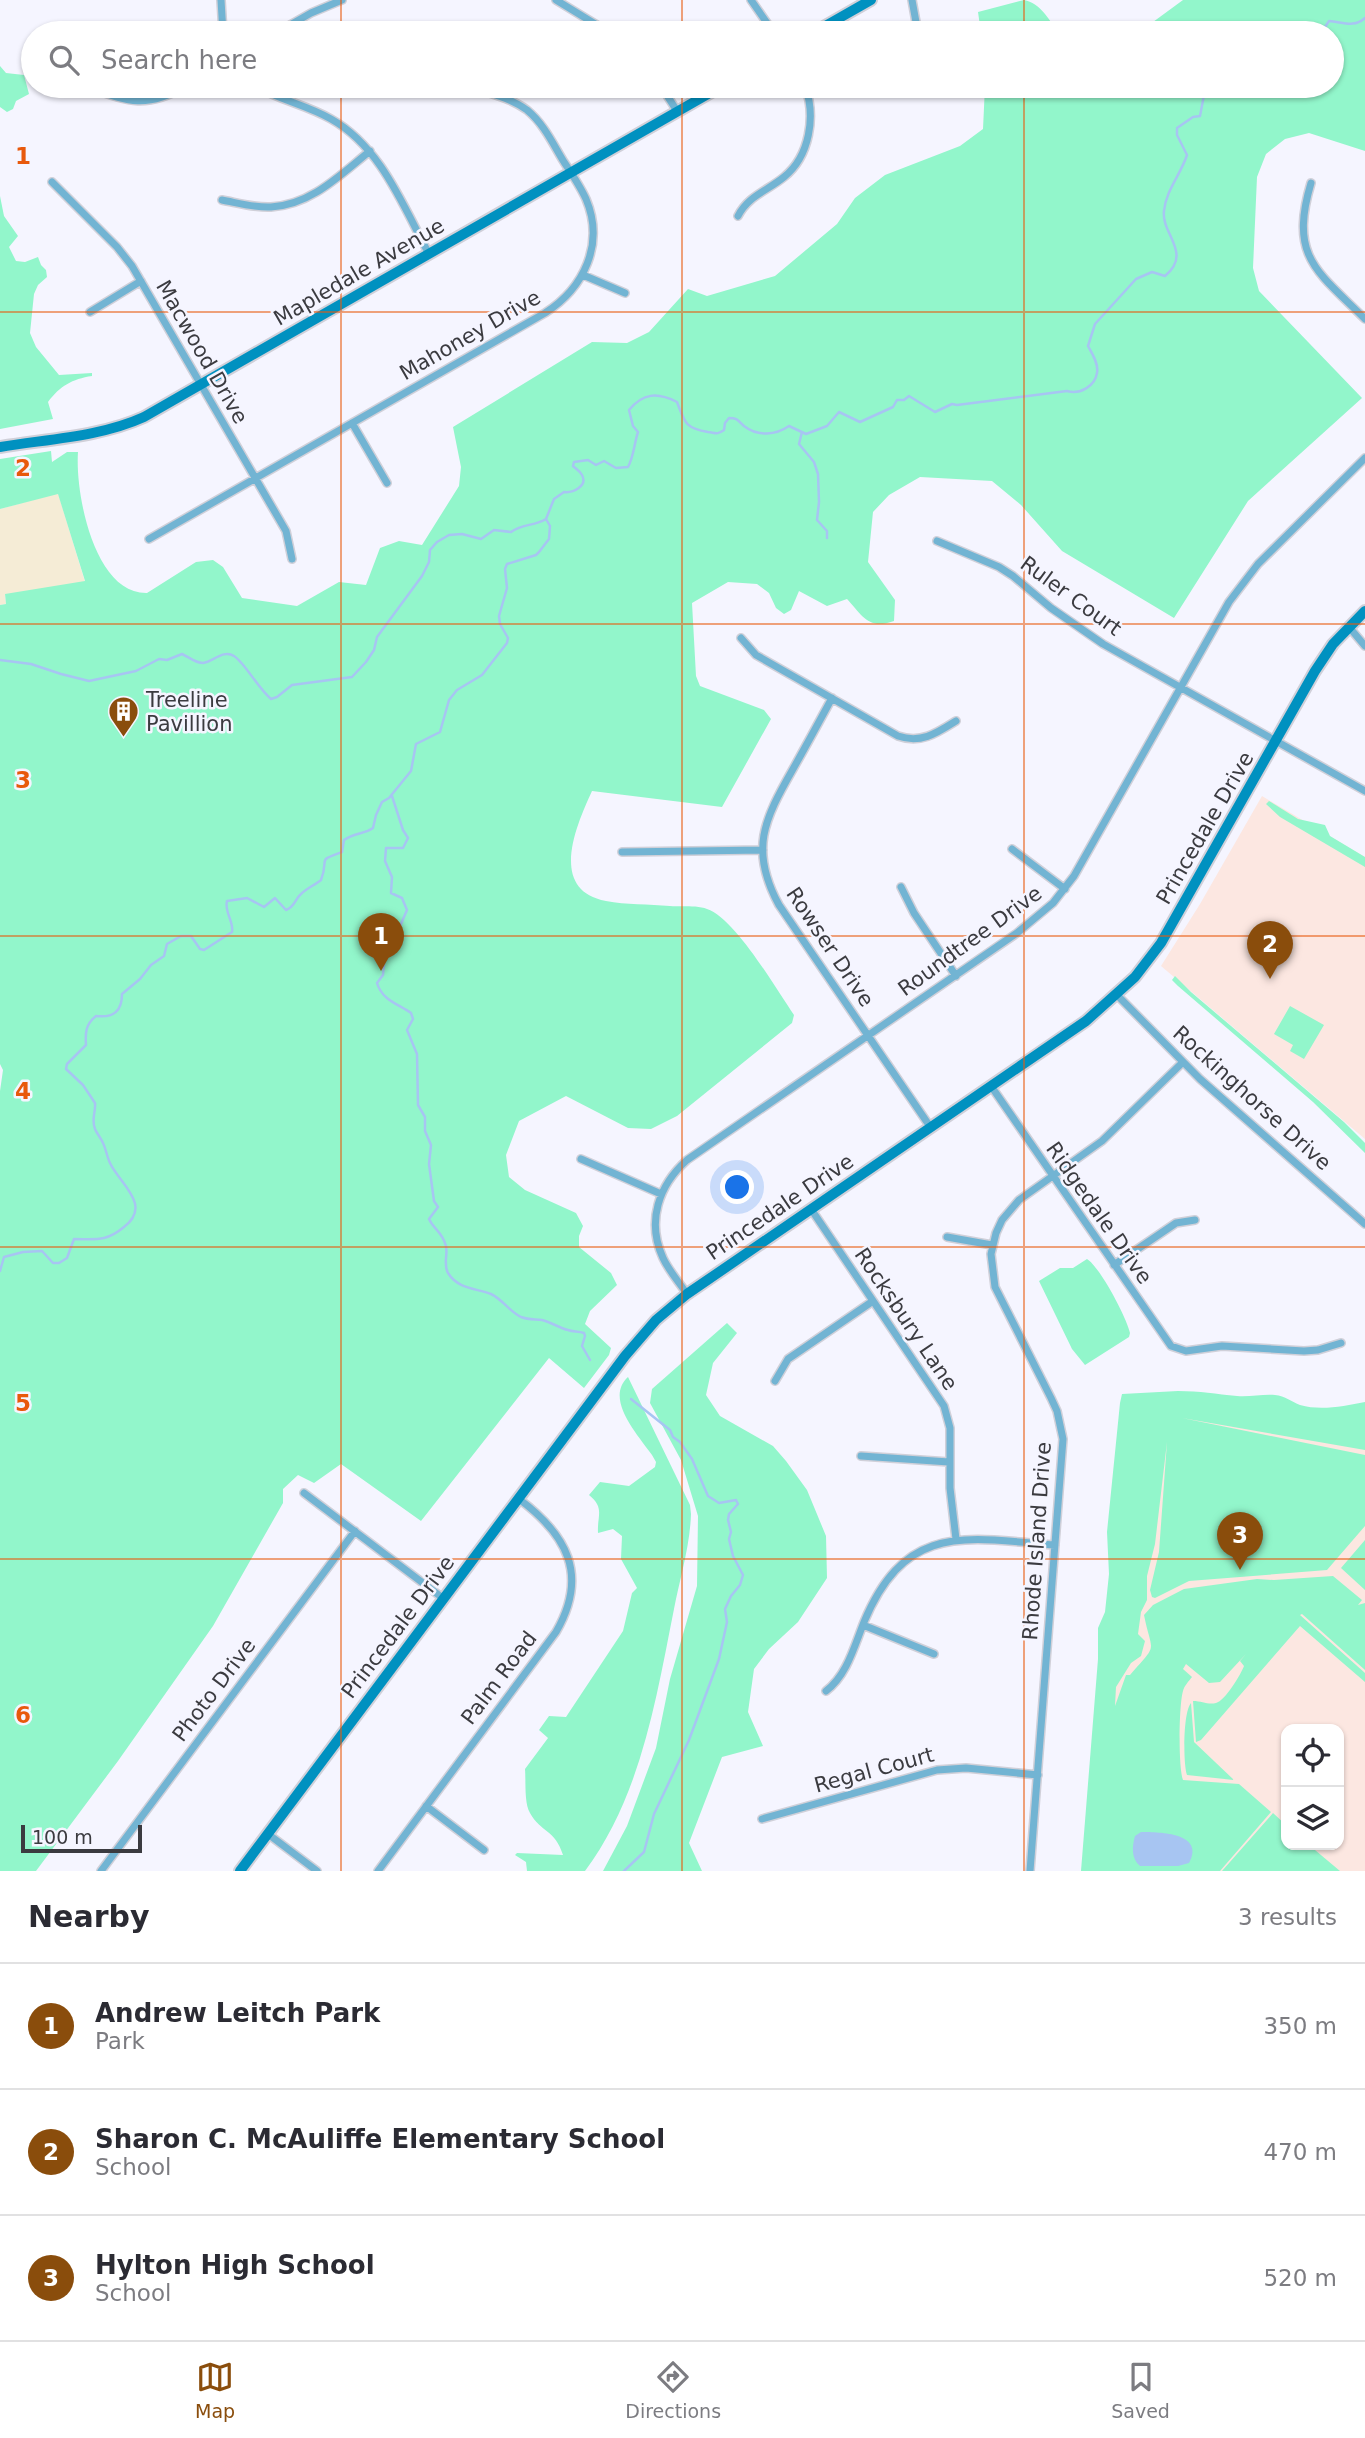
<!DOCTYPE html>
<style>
:root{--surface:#fff;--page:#f7f7f7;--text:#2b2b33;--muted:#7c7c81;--line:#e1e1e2;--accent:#8a4d0c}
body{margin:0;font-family:"DejaVu Sans",sans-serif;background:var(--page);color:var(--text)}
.controls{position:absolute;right:21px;bottom:21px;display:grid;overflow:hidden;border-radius:14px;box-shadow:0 2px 5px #0004}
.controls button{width:63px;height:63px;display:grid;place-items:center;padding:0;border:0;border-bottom:2px solid var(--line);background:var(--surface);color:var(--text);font:35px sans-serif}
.scale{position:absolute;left:21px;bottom:18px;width:121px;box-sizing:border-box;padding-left:7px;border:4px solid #3b3b40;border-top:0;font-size:19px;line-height:24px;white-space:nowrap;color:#3b3b40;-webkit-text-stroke:5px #f5f5ff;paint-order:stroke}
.you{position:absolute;left:738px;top:1188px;width:24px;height:24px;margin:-18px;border:5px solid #fff;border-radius:50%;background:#1a73e8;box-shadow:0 0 0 10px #1a73e833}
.badge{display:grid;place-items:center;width:46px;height:46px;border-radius:50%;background:var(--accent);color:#fff;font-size:23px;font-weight:700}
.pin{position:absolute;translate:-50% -58px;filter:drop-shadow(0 2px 4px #0008)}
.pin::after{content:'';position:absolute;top:37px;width:24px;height:21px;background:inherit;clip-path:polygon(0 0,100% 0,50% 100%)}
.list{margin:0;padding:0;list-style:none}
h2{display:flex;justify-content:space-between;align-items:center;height:91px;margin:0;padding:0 28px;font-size:30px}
h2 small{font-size:23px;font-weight:400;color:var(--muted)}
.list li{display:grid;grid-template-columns:46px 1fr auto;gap:21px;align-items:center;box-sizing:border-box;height:126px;padding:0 28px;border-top:2px solid var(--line)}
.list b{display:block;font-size:26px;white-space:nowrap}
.list p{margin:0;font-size:23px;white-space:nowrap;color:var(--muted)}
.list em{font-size:23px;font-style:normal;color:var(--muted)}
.icon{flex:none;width:38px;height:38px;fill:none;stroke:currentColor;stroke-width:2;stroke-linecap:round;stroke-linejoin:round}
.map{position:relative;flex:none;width:1365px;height:1871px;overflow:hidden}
.search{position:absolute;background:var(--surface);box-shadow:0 2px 5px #0004;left:21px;right:21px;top:21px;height:77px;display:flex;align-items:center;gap:18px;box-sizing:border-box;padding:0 24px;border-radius:38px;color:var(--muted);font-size:26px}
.sheet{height:469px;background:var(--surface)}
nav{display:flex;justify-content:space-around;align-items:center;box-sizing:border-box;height:98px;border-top:2px solid var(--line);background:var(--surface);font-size:19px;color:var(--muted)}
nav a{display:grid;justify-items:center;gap:4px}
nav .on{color:var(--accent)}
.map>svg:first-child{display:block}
.commercial{fill:#f5ecd6}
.education{fill:#fce7e1;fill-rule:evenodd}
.green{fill:#92f6cb}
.water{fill:#a7c5f2}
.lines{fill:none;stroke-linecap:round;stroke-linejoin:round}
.stream{stroke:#a7c5f2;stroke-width:2.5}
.street-casing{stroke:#d0d0d9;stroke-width:10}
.secondary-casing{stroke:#d0d0d9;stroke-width:14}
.street{stroke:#72b4d3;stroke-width:7}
.secondary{stroke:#0091c0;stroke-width:10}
.grid{fill:none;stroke:#e8590c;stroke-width:2;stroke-opacity:0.55}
.labels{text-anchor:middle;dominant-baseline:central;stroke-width:5;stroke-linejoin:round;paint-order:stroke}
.street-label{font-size:21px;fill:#3b3b40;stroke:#f5f5ff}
.poi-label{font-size:21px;fill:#3b3b40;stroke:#f5f5ff;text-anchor:start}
.grid-label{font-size:23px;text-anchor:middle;font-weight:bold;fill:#e8590c;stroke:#f5f5ff;stroke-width:5;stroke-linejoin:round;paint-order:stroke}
</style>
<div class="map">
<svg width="1365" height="1871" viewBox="0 0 1365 1871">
<rect width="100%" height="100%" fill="#f5f5ff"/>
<!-- commercial -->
<path class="commercial" d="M58 493 85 582 5 595 6 604 0 605V509Z"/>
<!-- education -->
<path class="education" d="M1262 796 1365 857V1139L1161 966 1200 904Z
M1126 1403 1365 1414V1871H1090ZM1286 1729H1339V1845H1286Z"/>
<!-- green -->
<path class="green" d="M1024 0C1040 3 1050 20 1058 33H981L978 12Z
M1183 0H1365V151L1309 133 1285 139 1266 154 1257 177 1253 268 1259 291 1362 398 1248 501 1174 618 1062 551 1021 505 992 481 920 477 889 495 873 512 868 562 895 600 894 621C868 630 863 616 847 599L827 606 799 591 791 610 784 614 776 608 769 593 757 584 728 582 692 603 696 676 700 686 764 710 771 719 722 807 592 791C576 826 548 890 606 901 626 905 649 904 670 906 681 907 697 905 707 909 735 918 776 989 794 1015L792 1023 677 1116 651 1129 628 1128 566 1096 519 1121 506 1155 509 1177 525 1190 576 1213 583 1226 579 1236V1247L611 1273 617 1285 590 1311 585 1324 611 1348 609 1355 584 1388 549 1358 421 1521 341 1464 314 1483 298 1475 283 1489V1503L213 1626 118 1761 36 1871H0V1091L3 1070 0 1064V605L6 604 5 594 85 581 58 494 0 509V459L51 451 52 462 67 452H78C75 493 94 594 147 593L196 562 213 560 223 567 242 598 297 606 339 582 366 585 380 548 399 541 422 545 459 486 461 467 453 427 592 342 627 343 649 332 688 289 707 296 775 276 837 224 855 198 885 175 960 146 983 129 985 86H1332V33H1138Z
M0 66 6 73 24 75 29 94 16 101 13 109 7 112 0 107Z
M0 196 4 216 18 236 9 247 16 261 25 262 38 257 41 265 46 270 47 277 38 285 34 294 30 333 36 347 59 375 92 373V376C72 379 60 386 48 402L53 419 0 429Z
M1269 801 1298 819 1325 825 1330 836 1365 857V867L1280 817 1266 804Z
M1175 976 1191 992 1344 1122 1365 1143V1153L1313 1102 1178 986 1172 980Z
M1290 1006 1324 1025 1304 1059 1290 1051 1293 1045 1274 1034Z
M1087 1259C1100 1267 1127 1318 1130 1333L1129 1337 1085 1365 1072 1349 1039 1281 1060 1268H1073Z
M727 1323 737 1333 713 1363 706 1395 720 1416 773 1446 786 1461 807 1490 826 1536 827 1578 798 1622 769 1649 754 1669 748 1712 763 1746 722 1757 689 1843 702 1871H603L627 1826 656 1748 670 1679 697 1586 698 1516 681 1460 650 1403 652 1389Z
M628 1377 690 1505 691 1514C690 1546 680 1578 674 1609 656 1699 641 1796 585 1871H527L526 1862 515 1855 517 1853 563 1855C555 1829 541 1833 530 1813 524 1803 526 1781 525 1769L548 1738 539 1730 549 1716 566 1717 623 1631 632 1593 637 1588 621 1559 622 1536 613 1529 598 1533C597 1515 605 1508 589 1495L600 1482 629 1486 655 1467 656 1462 652 1455C638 1435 604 1399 628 1377Z
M1178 1391C1200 1391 1216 1394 1237 1396 1250 1397 1263 1394 1275 1395 1285 1396 1292 1402 1300 1405 1321 1411 1344 1406 1365 1402V1450L1182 1418 1365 1455V1526L1327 1570 1189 1581 1155 1598 1152 1597 1150 1590 1159 1552 1167 1442 1155 1544 1147 1576V1600L1141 1612 1138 1634 1145 1641 1141 1656 1131 1663 1116 1687 1115 1706 1126 1675H1130C1159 1642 1152 1655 1144 1615L1153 1605 1184 1589 1257 1579 1274 1580 1333 1576 1362 1600 1358 1605 1365 1603V1670L1302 1614 1300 1615 1365 1673V1682L1300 1626 1201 1740 1196 1742 1193 1701C1202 1701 1208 1705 1216 1703 1225 1701 1241 1674 1244 1666L1240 1661 1246 1654 1220 1682 1209 1683 1186 1664 1183 1669 1192 1677C1189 1681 1184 1686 1183 1691 1179 1704 1178 1767 1183 1780L1239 1784 1271 1812 1220 1871H1081L1098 1659V1628L1105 1612 1109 1574 1107 1532 1120 1403 1122 1394Z
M1365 1540V1590L1341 1568Z
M1191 1703 1194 1742 1234 1780 1187 1775C1183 1764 1183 1712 1191 1703Z
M1273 1813 1286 1825V1845H1309L1340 1871H1222Z"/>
<!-- water -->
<path class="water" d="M1141 1832C1161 1832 1205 1833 1189 1863L1178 1866H1140C1131 1859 1132 1846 1135 1836Z"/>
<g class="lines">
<!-- stream -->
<path class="stream" d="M1321 33 1329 21C1343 22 1354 28 1365 18
M802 432 799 444 814 462 818 474 819 502 817 520 827 531V538
M0 660 31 664 61 674 89 681 136 671 159 659 167 660 182 654C189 657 195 663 203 663 213 662 223 649 234 656 245 663 257 687 271 699L277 697 292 685 352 677 366 662 374 650 377 637 422 576 429 562 430 550 437 542 449 535 462 534 481 539 494 530 511 532C521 524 535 526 546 519
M392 796 403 830 408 838 403 848H386L385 861 392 877 391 893 402 898 407 910 398 931 386 941 383 975 377 983C382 1000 398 1004 411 1013L413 1019 407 1030 417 1054 418 1105 425 1117V1131L431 1145 429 1164 434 1201 438 1207 429 1219C434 1230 442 1231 446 1246 448 1255 443 1264 448 1273 458 1289 475 1288 491 1294 502 1299 509 1311 521 1317 529 1320 535 1319 542 1320 551 1322 559 1328 568 1330 573 1332 578 1331 584 1333L585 1336 582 1346 590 1360
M0 1271 4 1257 23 1252 42 1251 53 1263H59L67 1258 74 1239C96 1239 106 1242 124 1227 153 1205 119 1183 110 1163 107 1157 106 1149 103 1143 101 1138 97 1134 95 1129 91 1119 96 1112 95 1103L83 1085 66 1069 67 1064 86 1045C85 1032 86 1024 96 1016 114 1018 122 1011 122 994L140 979 151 965 164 956 167 944 181 936H191L200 949 204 950 232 932C234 921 224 912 227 901L247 898 264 907 275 898 286 910C296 906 294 900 301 894 307 888 315 885 321 880 330 856 315 862 342 852L344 840C353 833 365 834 373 828L376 815 382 802 389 798 411 771 416 744 440 732 449 700 457 690 482 675 507 643 508 638 500 624 499 616 507 588 505 569 507 564 536 555 539 552 549 539 550 526 546 519 554 499 564 492C573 493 588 486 582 475 580 471 576 469 573 466L574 462 588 460 596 465 604 461 616 468 628 467C634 456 634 444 638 432L633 426 629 410C643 393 657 392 677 402 685 423 685 428 708 432 716 433 717 435 724 430L725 423 729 418C738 418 738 421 744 426 758 437 776 435 789 426L806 434 827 426 839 412 860 422 893 407 897 400H904L909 396 935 412 952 404 957 405 1067 391C1080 395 1095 386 1097 373 1099 364 1092 353 1088 346L1095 324 1136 279 1152 272 1165 276C1193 253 1161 234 1164 211 1166 190 1181 174 1187 155L1177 135V128L1193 117 1200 116 1204 95 1216 86
M624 1871 644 1852 654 1814 689 1740 719 1659 727 1622 725 1609 731 1596 740 1585 743 1575 733 1556 729 1539 731 1532 728 1520 729 1514 738 1504 736 1500 719 1503 708 1496 692 1459 680 1442 673 1437 670 1430 631 1399"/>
<defs>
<path id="street" d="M221 0 223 33
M556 0 610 33
M751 0 774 33
M912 0 918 33
M276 33 311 13 342 0
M256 86C279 100 307 105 331 119 381 147 403 206 429 254
M661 86 677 111
M920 86 923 93
M89 87C127 103 149 108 186 86
M52 182 117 247 132 266 286 531 292 559
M1311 183C1289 257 1317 271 1365 319
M222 200C238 203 255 208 271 207 311 205 340 175 370 151
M738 216C748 196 767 191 784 177 810 156 816 116 805 86
M583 275 625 293
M90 312 141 281
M352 423 387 483
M149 539 545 313C584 288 605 244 586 199 580 186 572 174 564 162 553 144 544 124 527 110 509 97 488 93 468 86
M937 541 999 567 1013 576 1051 608 1103 644 1365 791
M1349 627 1365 646
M741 638 756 655 898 736C921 744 937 733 956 721
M832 698C819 722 806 746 793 769 764 820 749 850 779 905L931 1128
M1012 849 1065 889
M622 852 763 850
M901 887 914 913 956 976
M1117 995 1200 1079 1365 1224
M991 1086 1171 1346 1186 1351 1222 1346 1304 1351 1318 1350 1341 1343
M581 1159 661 1194
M811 1209 944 1406 950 1428V1488L956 1539
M947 1237 992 1245
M1114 1265 1176 1223 1195 1220
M687 1294C679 1282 669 1271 663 1258 646 1221 659 1185 687 1160L1017 933 1053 903 1074 876 1229 602 1258 564 1365 458
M775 1381 788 1359 873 1301
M861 1456 949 1462
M304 1493 444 1599
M863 1625 934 1654
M826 1691C847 1675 854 1647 864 1622 906 1522 965 1538 1055 1545
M426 1806 484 1850
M762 1819 937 1770 966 1768 1038 1775
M268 1834 317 1871
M101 1871 355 1531
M378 1871 556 1632C589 1575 567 1535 519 1499
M1030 1871 1063 1439 1057 1411 1051 1398 995 1287 991 1254 996 1233 1002 1220 1019 1200 1102 1141 1183 1062"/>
<path id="secondary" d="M813 33 871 0
M0 447C48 439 100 437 144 417L722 86
M240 1871 625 1356 656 1320 687 1294 1086 1021 1135 977 1161 943 1315 671 1333 644 1365 611"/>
</defs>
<!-- street casing -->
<use href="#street" class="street-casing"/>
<!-- secondary casing -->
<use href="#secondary" class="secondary-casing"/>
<!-- street -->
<use href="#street" class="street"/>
<!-- secondary -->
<use href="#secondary" class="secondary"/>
</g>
<!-- grid -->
<path class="grid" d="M341 0V33M682 0V33M1024 0V33M341 86V1871M682 86V1871M1024 86V1871M0 312H1365M0 624H1365M0 936H1365M0 1247H1365M0 1559H1365"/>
<!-- icons -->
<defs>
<symbol id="building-pin" viewBox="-11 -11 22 30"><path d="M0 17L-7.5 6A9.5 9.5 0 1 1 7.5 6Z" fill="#8a4d0c" stroke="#f5f5ff"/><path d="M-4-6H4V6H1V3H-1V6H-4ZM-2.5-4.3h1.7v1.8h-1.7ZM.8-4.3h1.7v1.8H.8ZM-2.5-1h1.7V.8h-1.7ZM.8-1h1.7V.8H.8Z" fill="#fff"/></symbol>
</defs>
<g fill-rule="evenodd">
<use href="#building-pin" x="106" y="694" width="35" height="47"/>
</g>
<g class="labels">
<!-- street labels -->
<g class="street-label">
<text transform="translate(359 272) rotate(-30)">Mapledale Avenue</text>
<text transform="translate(470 335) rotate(-30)">Mahoney Drive</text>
<text transform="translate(202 352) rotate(60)">Macwood Drive</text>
<text transform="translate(1071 596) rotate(36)">Ruler Court</text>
<text transform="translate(1205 828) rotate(-60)">Princedale Drive</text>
<text transform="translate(970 941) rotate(-36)">Roundtree Drive</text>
<text transform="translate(830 947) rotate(56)">Rowser Drive</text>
<text transform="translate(1252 1098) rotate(42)">Rockinghorse Drive</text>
<text transform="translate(780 1207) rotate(-34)">Princedale Drive</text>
<text transform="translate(1099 1213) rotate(55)">Ridgedale Drive</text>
<text transform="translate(906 1319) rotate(56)">Rocksbury Lane</text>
<text transform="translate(1037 1541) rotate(-86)">Rhode Island Drive</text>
<text transform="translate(398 1627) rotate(-53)">Princedale Drive</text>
<text transform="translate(499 1678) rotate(-53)">Palm Road</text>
<text transform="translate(214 1690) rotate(-53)">Photo Drive</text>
<text transform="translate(874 1770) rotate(-15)">Regal Court</text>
</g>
<!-- poi labels -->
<g class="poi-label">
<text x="146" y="700">Treeline<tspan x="146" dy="24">Pavillion</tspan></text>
</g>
</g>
<g class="grid-label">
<text x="23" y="164">1</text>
<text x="23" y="476">2</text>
<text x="23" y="788">3</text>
<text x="23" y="1099">4</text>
<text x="23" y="1411">5</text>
<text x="23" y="1723">6</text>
</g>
</svg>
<div class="controls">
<button><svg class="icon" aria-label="locate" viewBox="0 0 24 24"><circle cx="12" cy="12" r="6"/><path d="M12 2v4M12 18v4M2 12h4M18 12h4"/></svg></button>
<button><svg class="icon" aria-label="layers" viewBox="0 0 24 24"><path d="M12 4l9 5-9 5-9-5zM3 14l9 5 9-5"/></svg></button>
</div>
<div class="scale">100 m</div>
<div class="you"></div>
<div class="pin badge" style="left:381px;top:971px">1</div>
<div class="pin badge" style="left:1270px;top:979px">2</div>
<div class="pin badge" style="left:1240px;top:1570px">3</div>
<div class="search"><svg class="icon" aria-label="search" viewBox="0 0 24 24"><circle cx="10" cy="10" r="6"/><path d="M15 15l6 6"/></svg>Search here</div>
</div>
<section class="sheet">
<h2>Nearby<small>3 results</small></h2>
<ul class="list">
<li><span class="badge">1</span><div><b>Andrew Leitch Park</b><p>Park</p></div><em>350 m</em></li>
<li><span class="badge">2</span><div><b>Sharon C. McAuliffe Elementary School</b><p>School</p></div><em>470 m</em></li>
<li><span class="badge">3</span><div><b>Hylton High School</b><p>School</p></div><em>520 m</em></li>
</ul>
</section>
<nav>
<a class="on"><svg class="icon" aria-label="map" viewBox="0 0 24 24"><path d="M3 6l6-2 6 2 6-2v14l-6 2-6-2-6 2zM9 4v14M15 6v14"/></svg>Map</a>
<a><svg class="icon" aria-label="directions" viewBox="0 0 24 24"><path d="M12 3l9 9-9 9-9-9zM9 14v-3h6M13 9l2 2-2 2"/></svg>Directions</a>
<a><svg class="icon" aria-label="saved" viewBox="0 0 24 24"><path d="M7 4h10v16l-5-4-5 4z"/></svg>Saved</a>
</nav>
